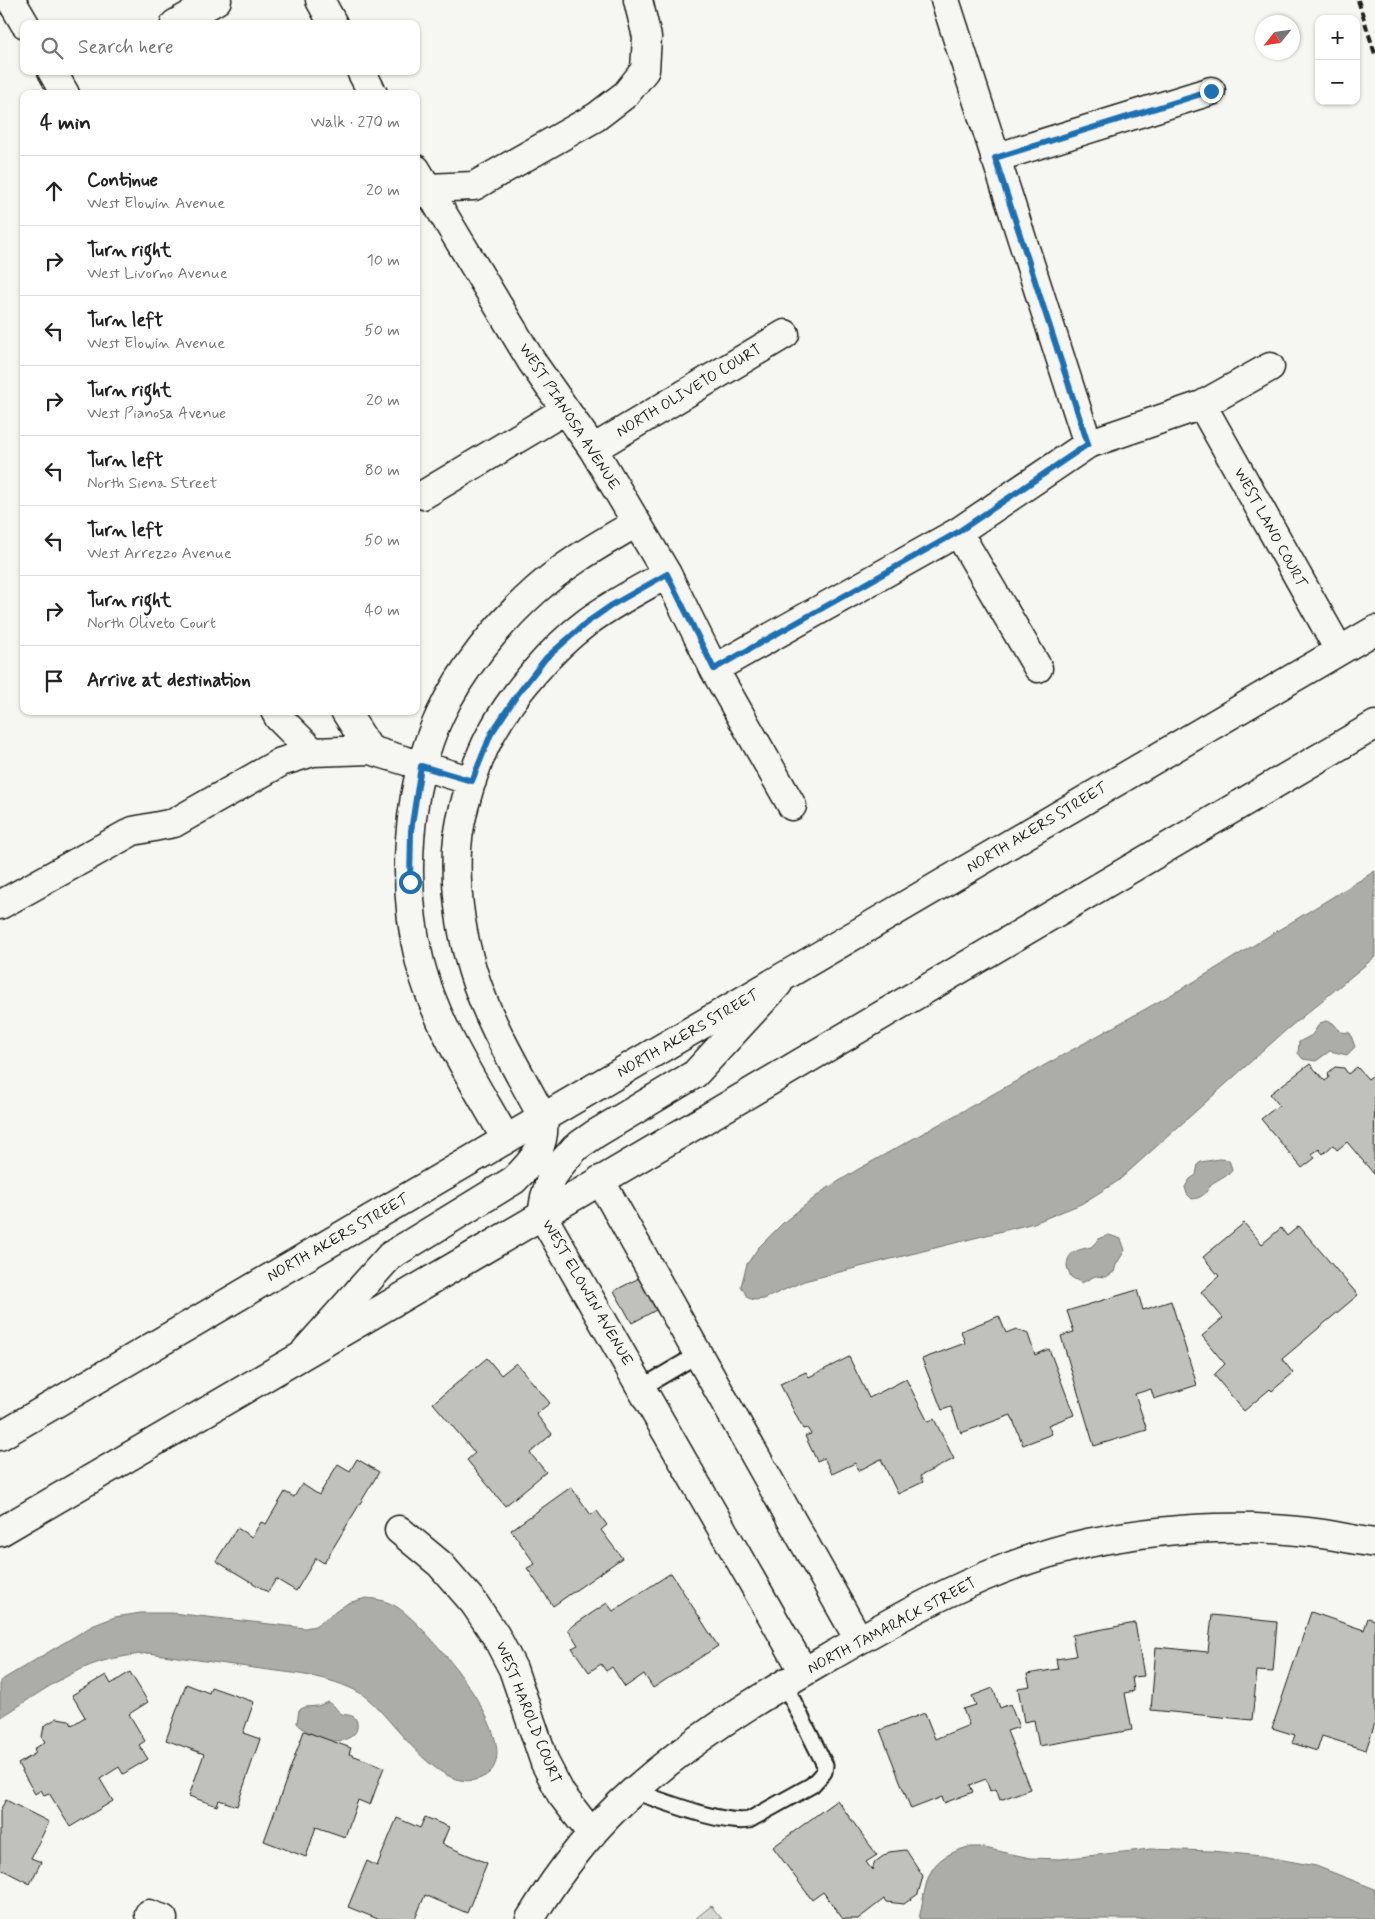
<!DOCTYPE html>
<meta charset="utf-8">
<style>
:root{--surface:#fff;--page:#f2f2f2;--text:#222;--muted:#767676;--line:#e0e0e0}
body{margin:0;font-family:Mynerve,sans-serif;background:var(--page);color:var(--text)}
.controls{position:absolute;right:15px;top:15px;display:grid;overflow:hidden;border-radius:10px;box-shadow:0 1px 4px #0004}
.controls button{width:45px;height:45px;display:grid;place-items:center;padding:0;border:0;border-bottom:1px solid var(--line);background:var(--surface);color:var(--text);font:25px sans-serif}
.compass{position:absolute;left:1255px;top:15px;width:45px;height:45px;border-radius:50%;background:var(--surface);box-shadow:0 1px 4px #0004;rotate:240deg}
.stop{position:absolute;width:15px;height:15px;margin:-11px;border:4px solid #1f6fb2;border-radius:50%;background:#fff}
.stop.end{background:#1f6fb2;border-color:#fff;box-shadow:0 1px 5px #0008}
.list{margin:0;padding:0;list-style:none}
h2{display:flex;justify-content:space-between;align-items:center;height:65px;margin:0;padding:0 20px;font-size:21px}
h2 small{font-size:16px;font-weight:400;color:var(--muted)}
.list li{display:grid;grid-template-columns:32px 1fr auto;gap:15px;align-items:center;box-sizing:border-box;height:70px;padding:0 20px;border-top:1px solid var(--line)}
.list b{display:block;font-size:19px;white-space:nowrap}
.list p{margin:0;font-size:16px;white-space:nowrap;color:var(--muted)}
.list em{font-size:16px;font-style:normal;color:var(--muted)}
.icon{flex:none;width:28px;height:28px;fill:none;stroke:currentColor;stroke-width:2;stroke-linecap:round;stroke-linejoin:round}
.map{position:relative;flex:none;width:1375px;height:1919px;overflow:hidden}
.search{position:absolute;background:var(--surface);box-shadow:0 1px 4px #0004;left:20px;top:20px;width:400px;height:55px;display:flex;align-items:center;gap:12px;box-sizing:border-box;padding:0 18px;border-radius:10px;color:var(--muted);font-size:19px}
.panel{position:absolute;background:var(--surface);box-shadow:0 1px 4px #0004;left:20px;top:90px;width:400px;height:625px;border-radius:10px}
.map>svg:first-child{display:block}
.green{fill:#d6d6d2;stroke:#797977}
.water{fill:#acaca9;stroke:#727271}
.building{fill:#c0c0bd;stroke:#1c1c1c}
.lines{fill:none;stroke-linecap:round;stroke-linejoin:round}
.lane-casing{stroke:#1c1c1c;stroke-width:19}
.street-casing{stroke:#1c1c1c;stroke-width:31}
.secondary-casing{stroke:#1c1c1c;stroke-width:31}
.lane{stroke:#f6f6f2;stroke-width:15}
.street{stroke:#f6f6f2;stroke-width:28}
.secondary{stroke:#f6f6f2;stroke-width:28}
.rail{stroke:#1c1c1c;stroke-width:4;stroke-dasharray:8 4;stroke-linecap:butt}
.route{stroke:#1f6fb2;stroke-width:6}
.labels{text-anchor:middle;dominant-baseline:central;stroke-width:5;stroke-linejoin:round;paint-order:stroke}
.street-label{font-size:15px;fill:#1c1c1c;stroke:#f6f6f2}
</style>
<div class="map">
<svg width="1375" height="1919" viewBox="0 0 1375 1919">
<rect width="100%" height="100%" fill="#f6f6f2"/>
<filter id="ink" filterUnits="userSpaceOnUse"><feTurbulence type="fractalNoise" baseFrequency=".02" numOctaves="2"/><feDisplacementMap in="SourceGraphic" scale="10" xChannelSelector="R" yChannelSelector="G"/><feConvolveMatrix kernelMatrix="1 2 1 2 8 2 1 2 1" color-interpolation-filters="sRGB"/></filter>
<g filter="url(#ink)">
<!-- green -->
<path class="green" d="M711 1906 722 1919H695Z"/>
<!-- water -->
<path class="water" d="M1375 871V957L1285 1031 1118 1181 1081 1204 1034 1223 804 1281 764 1299 755 1300 748 1298 741 1286 747 1264 758 1248 784 1222 823 1191 857 1170 1192 983Z
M1326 1021 1333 1023 1341 1032 1350 1033 1355 1047 1347 1055 1330 1051 1316 1061 1303 1059 1298 1053 1299 1042 1312 1035 1320 1023Z
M1219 1159 1229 1160 1232 1169 1231 1172 1211 1184C1206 1193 1203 1198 1192 1199L1187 1194 1185 1187 1190 1179 1196 1175 1198 1164 1201 1162Z
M1109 1235 1121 1239 1125 1250 1116 1265 1114 1272 1106 1277 1095 1276 1082 1283 1071 1277 1067 1267C1067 1251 1078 1250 1091 1247L1100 1238Z
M366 1598C378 1599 387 1601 397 1607 426 1625 538 1754 481 1778 436 1797 391 1712 360 1693 329 1675 289 1673 254 1668 219 1663 184 1658 149 1653 133 1655 118 1657 103 1661 66 1672 32 1698 0 1718V1681L92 1626 115 1617 141 1613H172L305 1628 315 1626 348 1603Z
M328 1702C335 1704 336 1711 342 1714 346 1715 351 1715 354 1717 356 1719 357 1721 357 1724 359 1737 342 1742 331 1741 322 1740 302 1730 297 1723L299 1710 305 1707 318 1706Z
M968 1847H980L1030 1858 1061 1859 1150 1849 1211 1851 1261 1856 1316 1866 1375 1889V1919H919C928 1879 924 1860 968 1847Z"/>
<!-- building -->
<path class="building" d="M1310 1064 1325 1081 1329 1078 1328 1073 1335 1067 1344 1068 1348 1074 1357 1067 1368 1079 1375 1074 1374 1174 1347 1142 1337 1150 1333 1145 1323 1154 1319 1149 1312 1154 1315 1158 1302 1168 1261 1119 1279 1105 1270 1094Z
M1244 1223 1262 1244 1281 1228 1287 1236 1299 1226 1358 1295 1282 1359 1293 1373 1272 1391 1270 1389 1244 1411 1214 1375 1225 1364 1202 1336 1223 1318 1201 1292 1219 1276 1203 1257Z
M639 1278 656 1310 632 1323 614 1291Z
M1137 1290 1143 1310 1171 1301 1197 1385 1154 1399 1151 1389 1135 1394 1147 1430 1094 1446 1061 1336 1074 1332 1067 1311Z
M999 1316 1006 1333 1016 1329 1028 1334 1035 1355 1049 1349 1074 1415 1048 1425 1052 1434 1023 1445 1011 1415 961 1433 951 1407 942 1410 922 1359 965 1343 961 1331Z
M849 1357 869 1398 906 1379 928 1422 934 1419 954 1459 920 1476 923 1482 898 1494 881 1459 858 1471 855 1463 832 1474 824 1458 817 1461 805 1436 811 1434 807 1428 803 1429 780 1384 806 1372 809 1377Z
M487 1358 501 1375 516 1363 550 1403 536 1414 552 1434 530 1453 546 1472 505 1506 467 1460 475 1453 433 1403Z
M357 1459 379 1472 324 1563 316 1558 296 1591 276 1579 268 1592 216 1561 237 1528 252 1537 261 1522 266 1524 285 1492 294 1497 302 1484 319 1495 338 1464 350 1471Z
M571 1487 591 1515 597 1511 607 1525 601 1530 622 1558 553 1606 527 1568 535 1564 511 1530Z
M671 1573 718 1646 653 1688 644 1674 625 1687 612 1667 606 1671 601 1664 589 1672 572 1648 578 1645 568 1629 607 1603 613 1611Z
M1311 1612 1364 1630 1368 1618 1375 1620V1723L1366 1750 1322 1736 1317 1751 1292 1743 1295 1735 1272 1728Z
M1212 1615 1277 1622 1273 1672 1257 1671 1252 1720 1151 1710 1156 1647 1208 1652Z
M1135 1623 1144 1676 1132 1677 1134 1691 1125 1693 1132 1730 1039 1746 1034 1720 1024 1722 1018 1688 1030 1686 1027 1674 1058 1669 1056 1659 1076 1656 1072 1635Z
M130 1672 148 1702 129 1714 145 1741 139 1745 148 1759 123 1774 119 1767 100 1779 113 1801 70 1827 49 1793 44 1795 41 1790 35 1794 18 1764 36 1753 34 1749 45 1742 42 1737 44 1726 57 1718 69 1720 72 1725 85 1717 72 1695 106 1675 111 1684Z
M186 1684 209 1693 211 1687 254 1702 243 1733 260 1739 237 1806 219 1800 217 1806 189 1796 204 1754 166 1740Z
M993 1688 1000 1708 1010 1704 1019 1727 1007 1731 1030 1789 1000 1800 996 1789 990 1791 986 1779 970 1785 973 1792 944 1803 942 1797 911 1809 880 1730 925 1713 935 1739 969 1725 963 1709 976 1705 972 1696Z
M304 1731 351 1748 349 1754 384 1767 370 1805 358 1800 345 1837 316 1827 306 1857 264 1841Z
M6 1800 49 1822 31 1858 41 1862 30 1884 1 1869 0 1871V1810Z
M837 1800 877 1855 866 1862 872 1870 875 1862 889 1852 906 1850 923 1876 918 1894 904 1904 886 1902 884 1899 858 1919H843L823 1892 812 1900 773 1847Z
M425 1817 449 1827 442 1844 487 1863 467 1913 425 1895 415 1919H378L348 1907 367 1861 377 1866 397 1818 420 1828Z"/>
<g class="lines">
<defs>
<path id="lane" d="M641 1388 697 1355
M633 1791C662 1800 721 1825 749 1820L812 1785 824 1772 825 1765 784 1683"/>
<path id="street" d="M11 0 25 24
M320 0 333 24
M945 0 1088 444
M175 24 217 0
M52 71 65 94
M361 71 373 94
M995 158 1211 91
M416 169 532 362 593 449 667 574 714 669 792 806
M416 194 427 188 474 186 596 117 626 94 645 70 647 37 638 0
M1202 405 1339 650
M593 449 785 334
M423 495 565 410
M958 532 1038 668
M714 669 958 532 1088 444 1202 405 1270 367
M275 711 279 718 313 752 370 750 472 781
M345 711 370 750
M0 905 133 831 174 823 281 762 313 752
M778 984 695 1074 595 1134 575 1148 562 1163 551 1179 545 1197 542 1215 804 1672
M506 1139C475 1084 436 1025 420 963 401 887 406 787 440 715 462 668 498 624 536 590 566 563 602 543 636 523
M600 1180 859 1640
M306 1350 390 1256 514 1180C534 1160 546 1147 543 1118 518 1070 489 1024 473 972 461 933 455 891 457 849 459 815 475 764 491 734 512 695 551 649 586 623 611 604 639 590 667 574
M399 1530 440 1564 474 1603 496 1636 513 1669 545 1763 561 1794 592 1834
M149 1914 163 1919
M530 1919C558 1873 594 1826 635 1790 690 1741 752 1702 816 1665 901 1615 991 1564 1088 1543 1156 1529 1228 1524 1298 1531 1324 1533 1349 1539 1375 1543"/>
<path id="secondary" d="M0 1436 1375 630
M0 1532 481 1251 1375 725"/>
</defs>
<!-- lane casing -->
<use href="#lane" class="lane-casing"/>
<!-- street casing -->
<use href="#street" class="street-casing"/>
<!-- secondary casing -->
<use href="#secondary" class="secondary-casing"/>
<!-- lane -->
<use href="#lane" class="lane"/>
<!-- street -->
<use href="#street" class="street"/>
<!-- secondary -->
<use href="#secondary" class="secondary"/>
<!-- rail -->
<path class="rail" d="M1358 0 1375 54"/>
</g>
</g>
<g class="lines" filter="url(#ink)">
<!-- route -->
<path class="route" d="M410 882 411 831 421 766 472 781 491 734 517 695 546 658 586 623 612 605 667 574 714 669 958 532 1088 444 995 158 1211 91"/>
</g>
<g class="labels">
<!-- street labels -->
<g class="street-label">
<text transform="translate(689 391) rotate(-31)">NORTH OLIVETO COURT</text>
<text transform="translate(569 417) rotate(57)">WEST PIANOSA AVENUE</text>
<text transform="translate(1270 528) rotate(61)">WEST LANO COURT</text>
<text transform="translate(1037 828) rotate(-31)">NORTH AKERS STREET</text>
<text transform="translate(688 1034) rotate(-30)">NORTH AKERS STREET</text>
<text transform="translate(338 1238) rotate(-30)">NORTH AKERS STREET</text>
<text transform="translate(587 1293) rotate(60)">WEST ELOWIN AVENUE</text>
<text transform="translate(892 1626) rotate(-28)">NORTH TAMARACK STREET</text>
<text transform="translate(528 1713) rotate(68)">WEST HAROLD COURT</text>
</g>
</g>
</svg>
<div class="controls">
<button>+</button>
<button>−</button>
</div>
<svg class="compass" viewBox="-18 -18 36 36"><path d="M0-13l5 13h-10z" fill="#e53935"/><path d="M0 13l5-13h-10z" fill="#767676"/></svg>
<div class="stop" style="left:410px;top:882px"></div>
<div class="stop end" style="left:1211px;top:91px"></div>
<div class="search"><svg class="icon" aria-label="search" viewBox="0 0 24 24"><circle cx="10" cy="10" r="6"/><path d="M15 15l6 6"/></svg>Search here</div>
<section class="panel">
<h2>4 min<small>Walk · 270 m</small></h2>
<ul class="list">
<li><svg class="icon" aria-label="ahead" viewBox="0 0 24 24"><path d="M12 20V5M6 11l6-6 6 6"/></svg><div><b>Continue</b><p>West Elowin Avenue</p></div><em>20 m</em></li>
<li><svg class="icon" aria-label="right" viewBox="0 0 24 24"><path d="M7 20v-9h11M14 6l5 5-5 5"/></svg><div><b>Turn right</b><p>West Livorno Avenue</p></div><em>10 m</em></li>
<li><svg class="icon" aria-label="left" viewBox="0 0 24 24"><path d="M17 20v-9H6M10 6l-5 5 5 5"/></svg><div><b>Turn left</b><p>West Elowin Avenue</p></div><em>50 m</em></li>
<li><svg class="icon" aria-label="right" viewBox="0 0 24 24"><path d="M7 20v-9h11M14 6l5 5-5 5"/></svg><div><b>Turn right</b><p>West Pianosa Avenue</p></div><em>20 m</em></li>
<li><svg class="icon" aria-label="left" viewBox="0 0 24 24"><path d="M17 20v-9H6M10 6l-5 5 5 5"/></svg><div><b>Turn left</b><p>North Siena Street</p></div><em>80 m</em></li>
<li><svg class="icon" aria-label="left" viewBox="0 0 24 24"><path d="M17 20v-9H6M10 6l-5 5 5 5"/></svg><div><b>Turn left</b><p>West Arrezzo Avenue</p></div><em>50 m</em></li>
<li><svg class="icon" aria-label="right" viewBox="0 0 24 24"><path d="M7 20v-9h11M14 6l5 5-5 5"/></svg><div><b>Turn right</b><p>North Oliveto Court</p></div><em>40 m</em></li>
<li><svg class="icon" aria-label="arrive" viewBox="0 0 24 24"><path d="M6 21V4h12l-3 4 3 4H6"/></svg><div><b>Arrive at destination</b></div></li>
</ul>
</section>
</div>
